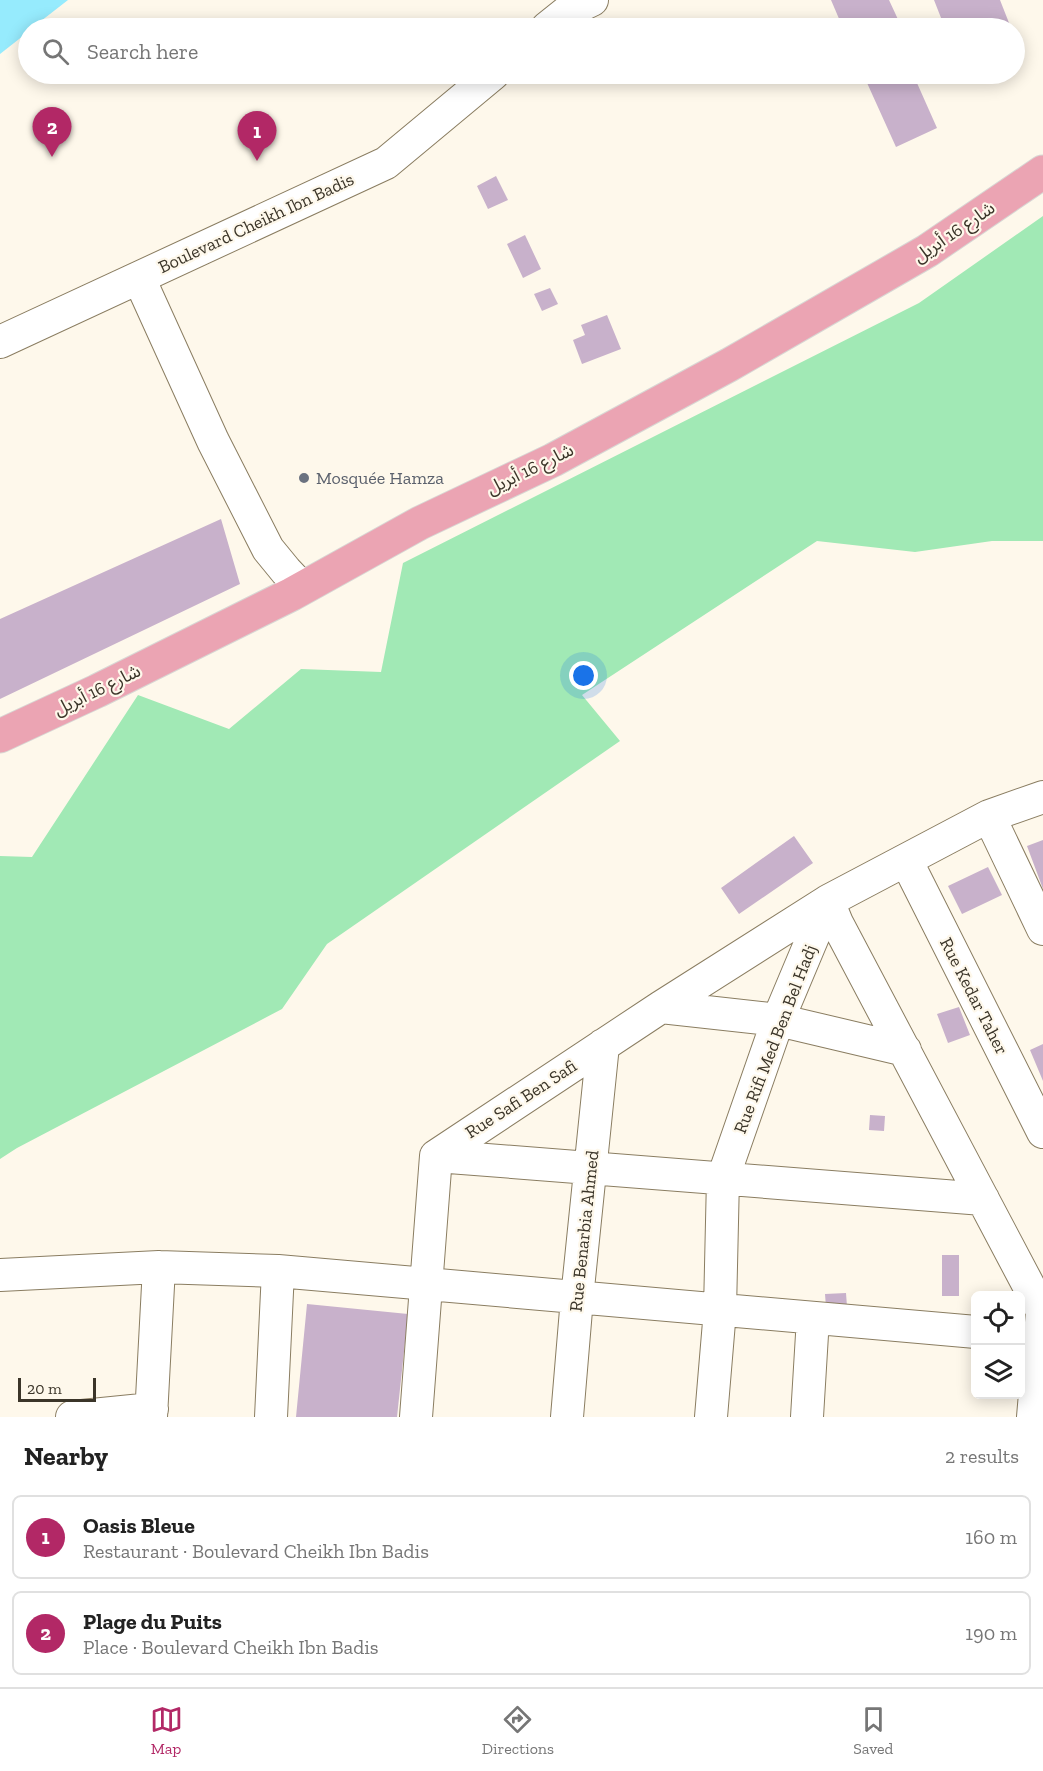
<!DOCTYPE html>
<meta charset="utf-8">
<style>
:root{--surface:#fff;--page:#f6f6f6;--text:#222;--muted:#767676;--line:#e0e0e0;--accent:#b22866}
body{margin:0;font-family:"Zilla Slab","Noto Sans Arabic",serif;background:var(--page);color:var(--text)}
.controls{position:absolute;right:18px;bottom:18px;display:grid;overflow:hidden;border-radius:9px;box-shadow:0 3px 15px #0003}
.controls button{width:54px;height:54px;display:grid;place-items:center;padding:0;border:0;border-bottom:2px solid var(--line);background:var(--surface);color:var(--text);font:30px sans-serif}
.scale{position:absolute;left:18px;bottom:15px;width:78px;box-sizing:border-box;padding-left:6px;border:3px solid #3b3529;border-top:0;font-size:16px;line-height:21px;white-space:nowrap;color:#3b3529;-webkit-text-stroke:4px #fef8eb;paint-order:stroke}
.you{position:absolute;left:584px;top:676px;width:21px;height:21px;margin:-15px;border:4px solid #fff;border-radius:50%;background:#1a73e8;box-shadow:0 0 0 9px #1a73e833}
.badge{display:grid;place-items:center;width:39px;height:39px;border-radius:50%;background:var(--accent);color:#fff;font-size:20px;font-weight:700}
.pin{position:absolute;translate:-50% -50px;filter:drop-shadow(0 2px 3px #0008)}
.pin::after{content:'';position:absolute;top:32px;width:21px;height:18px;background:inherit;clip-path:polygon(0 0,100% 0,50% 100%)}
.list{margin:0;padding:0;list-style:none}
h2{display:flex;justify-content:space-between;align-items:center;height:78px;margin:0;padding:0 24px;font-size:26px}
h2 small{font-size:20px;font-weight:400;color:var(--muted)}
.list li{display:grid;grid-template-columns:39px 1fr auto;gap:18px;align-items:center;box-sizing:border-box;height:84px;margin:0 12px 12px;padding:0 12px;border:2px solid var(--line);border-radius:9px}
.list b{display:block;font-size:22px;white-space:nowrap}
.list p{margin:0;font-size:20px;white-space:nowrap;color:var(--muted)}
.list em{font-size:20px;font-style:normal;color:var(--muted)}
.icon{flex:none;width:33px;height:33px;fill:none;stroke:currentColor;stroke-width:2;stroke-linecap:round;stroke-linejoin:round}
.map{position:relative;flex:none;width:1043px;height:1417px;overflow:hidden}
.search{position:absolute;background:var(--surface);box-shadow:0 3px 15px #0003;left:18px;right:18px;top:18px;height:66px;display:flex;align-items:center;gap:15px;box-sizing:border-box;padding:0 21px;border-radius:33px;color:var(--muted);font-size:22px}
.sheet{height:270px;background:var(--surface)}
nav{display:flex;justify-content:space-around;align-items:center;box-sizing:border-box;height:84px;border-top:2px solid var(--line);background:var(--surface);font-size:16px;color:var(--muted)}
nav a{display:grid;justify-items:center;gap:3px}
nav .on{color:var(--accent)}
.map>svg:first-child{display:block}
.green{fill:#a1e9b5}
.water{fill:#96ebfd}
.building{fill:#c8b1cb}
.lines{fill:none;stroke-linecap:round;stroke-linejoin:round}
.minor-casing{stroke:#8a7d61;stroke-width:34}
.major-casing{stroke:#d8d7d4;stroke-width:35}
.minor{stroke:#fff;stroke-width:32}
.major{stroke:#eba4b3;stroke-width:33}
.worship-dot{fill:#6b7280;stroke:#fef8eb;stroke-width:2}
.labels{text-anchor:middle;dominant-baseline:central;stroke-width:4.5;stroke-linejoin:round;paint-order:stroke}
.street-label{font-size:18px;fill:#3b3529;stroke:#fef8eb}
.worship-label{font-size:18px;fill:#5b616d;stroke:#fef8eb;text-anchor:start}
</style>
<div class="map">
<svg width="1043" height="1417" viewBox="0 0 1043 1417">
<rect width="100%" height="100%" fill="#fef8eb"/>
<!-- green -->
<path class="green" d="M1043 216V541H992L915 552 817 541 582 695 620 741 327 944 282 1009 17 1148 0 1159V856L32 857 138 695 229 729 301 669 381 672 403 563 919 303Z"/>
<!-- water -->
<path class="water" d="M0 0H68L32 28H28V32L0 54Z"/>
<!-- building -->
<path class="building" d="M831 0H889L902 28H843Z
M934 0H1000L1011 28H945Z
M863 74H913L937 128 896 147Z
M496 176 508 200 488 209 477 186Z
M525 235 541 269 523 278 507 244Z
M550 288 558 304 542 311 534 294Z
M607 315 621 349 582 364 573 340 585 335 581 325Z
M221 519 240 584 0 699V619Z
M794 836 813 863 739 914 721 888Z
M1043 840V889L1027 846Z
M988 867 1002 895 962 914 948 886Z
M959 1007 970 1035 948 1043 937 1014Z
M1043 1044V1081L1030 1050Z
M870 1115 885 1116 884 1131 869 1130Z
M942 1255H959V1296H942Z
M846 1293 848 1320 827 1321 825 1294Z
M307 1304 408 1314 397 1417H296Z"/>
<g class="lines">
<defs>
<path id="minor" d="M547 28 567 12 592 0
M139 278 213 441 268 549 286 571 302 588
M0 342 386 163 493 74
M989 816 1043 929
M906 860 1043 1132
M661 1007 778 1020 905 1050
M436 1156 983 1199
M0 1275 159 1267 278 1271 976 1332
M72 1417 152 1409
M151 1417 159 1267
M271 1417 278 1271
M416 1417 436 1156 661 1007 828 901 837 923 1042 1311 1033 1417
M567 1417 577 1298 603 1045
M711 1417 720 1310 723 1178 778 1020 828 901 989 816 1043 797
M807 1417 813 1318"/>
<path id="major" d="M0 736 97 691 292 594 420 523 553 460 729 365 927 251 1043 172"/>
</defs>
<!-- minor casing -->
<use href="#minor" class="minor-casing"/>
<!-- major casing -->
<use href="#major" class="major-casing"/>
<!-- minor -->
<use href="#minor" class="minor"/>
<!-- major -->
<use href="#major" class="major"/>
</g>
<!-- markers -->
<circle class="worship-dot" cx="304" cy="478" r="6"/>
<g class="labels">
<!-- street labels -->
<g class="street-label">
<text transform="translate(256 223) rotate(-25)">Boulevard Cheikh Ibn Badis</text>
<text transform="translate(954 232) rotate(-34)">شارع 16 أبريل</text>
<text transform="translate(530 469) rotate(-26)">شارع 16 أبريل</text>
<text transform="translate(97 690) rotate(-26)">شارع 16 أبريل</text>
<text transform="translate(974 996) rotate(63)">Rue Kedar Taher</text>
<text transform="translate(775 1039) rotate(-69)">Rue Rifi Med Ben Bel Hadj</text>
<text transform="translate(521 1099) rotate(-33)">Rue Safi Ben Safi</text>
<text transform="translate(584 1231) rotate(-84)">Rue Benarbia Ahmed</text>
</g>
<!-- worship labels -->
<g class="worship-label">
<text x="316" y="478">Mosquée Hamza</text>
</g>
</g>
</svg>
<div class="controls">
<button><svg class="icon" aria-label="locate" viewBox="0 0 24 24"><circle cx="12" cy="12" r="6"/><path d="M12 2v4M12 18v4M2 12h4M18 12h4"/></svg></button>
<button><svg class="icon" aria-label="layers" viewBox="0 0 24 24"><path d="M12 4l9 5-9 5-9-5zM3 14l9 5 9-5"/></svg></button>
</div>
<div class="scale">20 m</div>
<div class="you"></div>
<div class="pin badge" style="left:257px;top:161px">1</div>
<div class="pin badge" style="left:52px;top:157px">2</div>
<div class="search"><svg class="icon" aria-label="search" viewBox="0 0 24 24"><circle cx="10" cy="10" r="6"/><path d="M15 15l6 6"/></svg>Search here</div>
</div>
<section class="sheet">
<h2>Nearby<small>2 results</small></h2>
<ul class="list">
<li><span class="badge">1</span><div><b>Oasis Bleue</b><p>Restaurant · Boulevard Cheikh Ibn Badis</p></div><em>160 m</em></li>
<li><span class="badge">2</span><div><b>Plage du Puits</b><p>Place · Boulevard Cheikh Ibn Badis</p></div><em>190 m</em></li>
</ul>
</section>
<nav>
<a class="on"><svg class="icon" aria-label="map" viewBox="0 0 24 24"><path d="M3 6l6-2 6 2 6-2v14l-6 2-6-2-6 2zM9 4v14M15 6v14"/></svg>Map</a>
<a><svg class="icon" aria-label="directions" viewBox="0 0 24 24"><path d="M12 3l9 9-9 9-9-9zM9 14v-3h6M13 9l2 2-2 2"/></svg>Directions</a>
<a><svg class="icon" aria-label="saved" viewBox="0 0 24 24"><path d="M7 4h10v16l-5-4-5 4z"/></svg>Saved</a>
</nav>
